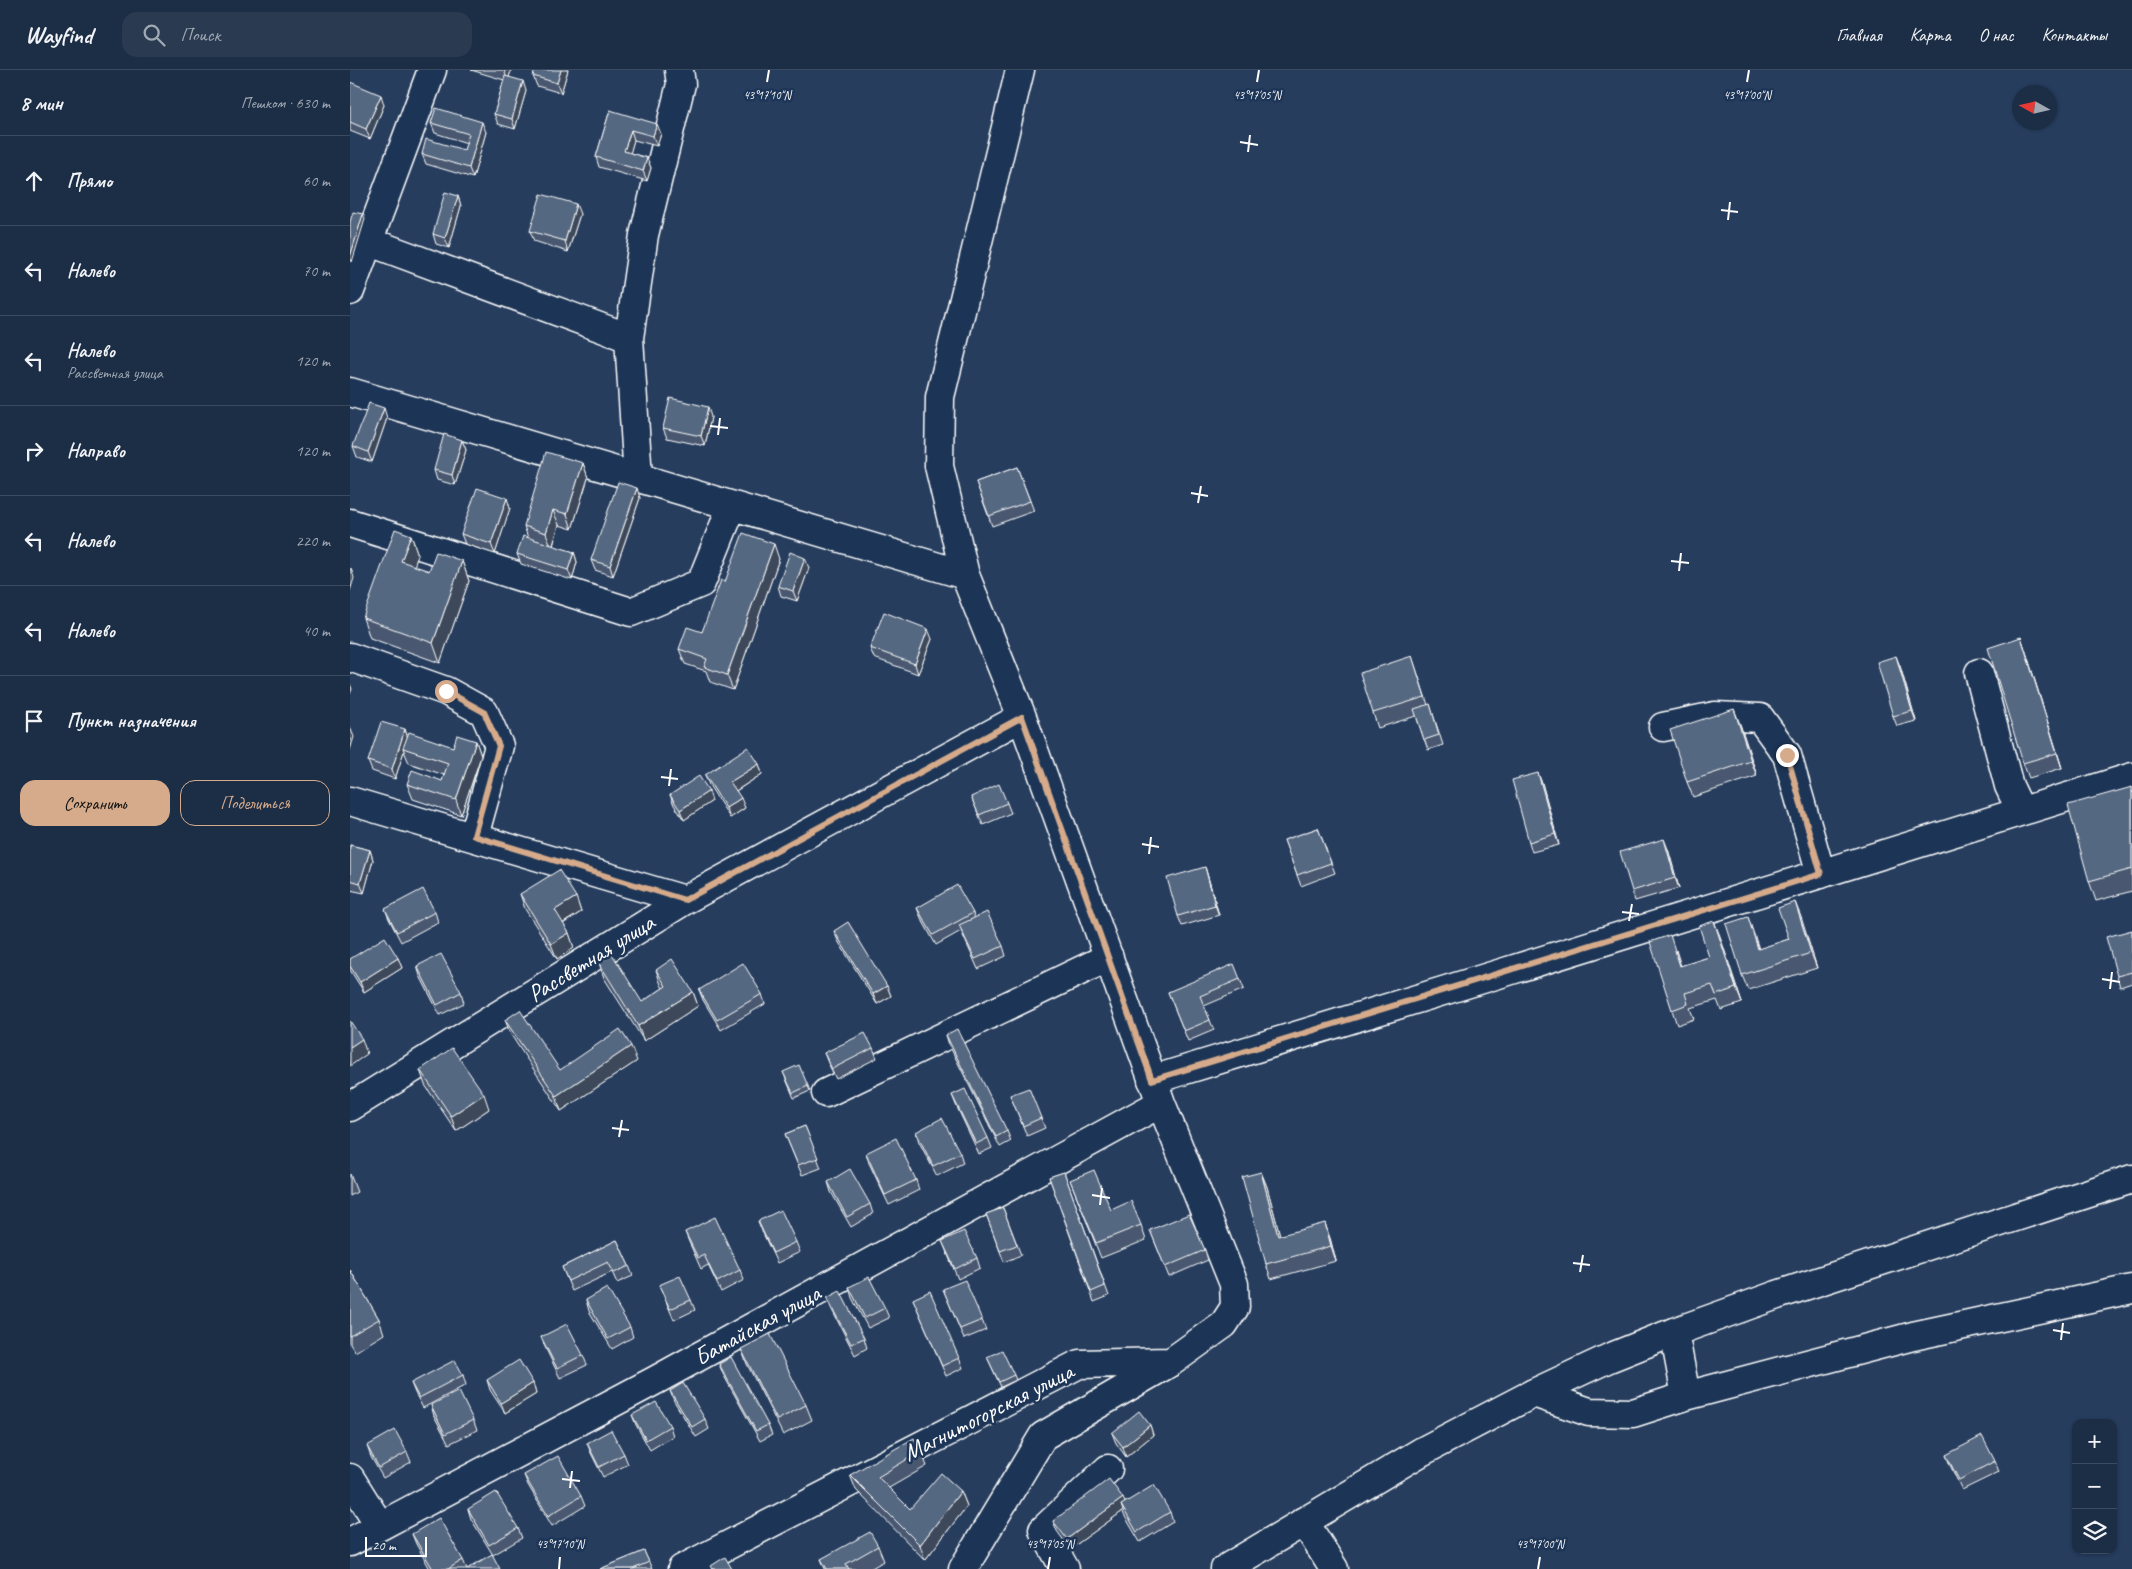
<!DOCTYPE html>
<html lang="ru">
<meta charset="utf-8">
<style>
:root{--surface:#1c2e46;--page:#293a51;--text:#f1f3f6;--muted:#a0a8b3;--line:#3a4a5f;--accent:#d6ab8b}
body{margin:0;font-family:Caveat,sans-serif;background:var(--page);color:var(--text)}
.controls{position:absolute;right:15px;bottom:15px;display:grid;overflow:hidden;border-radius:10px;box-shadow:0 1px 4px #0004}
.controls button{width:45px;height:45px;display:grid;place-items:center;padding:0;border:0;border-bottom:1px solid var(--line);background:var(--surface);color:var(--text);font:25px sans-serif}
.compass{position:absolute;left:1662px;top:15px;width:45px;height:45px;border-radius:50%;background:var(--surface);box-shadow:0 1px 4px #0004;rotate:278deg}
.scale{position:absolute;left:15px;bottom:12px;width:62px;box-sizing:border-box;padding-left:5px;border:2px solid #fff;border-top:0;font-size:14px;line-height:18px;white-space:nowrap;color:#fff;-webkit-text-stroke:4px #1d3557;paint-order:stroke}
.stop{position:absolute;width:15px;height:15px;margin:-11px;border:4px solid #d6ab8b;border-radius:50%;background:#fff}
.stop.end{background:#d6ab8b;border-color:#fff;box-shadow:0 1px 5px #0008}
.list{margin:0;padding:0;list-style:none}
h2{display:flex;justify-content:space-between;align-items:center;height:65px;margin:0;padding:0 20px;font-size:21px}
h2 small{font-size:16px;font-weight:400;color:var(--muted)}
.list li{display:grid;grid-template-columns:32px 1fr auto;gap:15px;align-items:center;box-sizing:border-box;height:90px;padding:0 20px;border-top:1px solid var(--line)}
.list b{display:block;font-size:19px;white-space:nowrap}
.list p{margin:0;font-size:16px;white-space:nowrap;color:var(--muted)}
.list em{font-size:16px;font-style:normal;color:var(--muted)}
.actions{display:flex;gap:10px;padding:15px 20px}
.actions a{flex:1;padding:11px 0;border:1px solid var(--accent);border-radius:15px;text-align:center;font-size:18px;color:var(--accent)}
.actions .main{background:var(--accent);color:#111}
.icon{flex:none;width:28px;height:28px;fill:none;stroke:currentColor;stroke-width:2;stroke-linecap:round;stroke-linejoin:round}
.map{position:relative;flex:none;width:1782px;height:1499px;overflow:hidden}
header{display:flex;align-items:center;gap:30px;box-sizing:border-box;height:70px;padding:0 25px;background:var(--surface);border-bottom:1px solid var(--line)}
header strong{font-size:24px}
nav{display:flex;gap:28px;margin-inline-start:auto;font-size:18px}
.search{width:350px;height:45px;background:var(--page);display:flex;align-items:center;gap:12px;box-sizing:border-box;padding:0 18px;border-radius:15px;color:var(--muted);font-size:19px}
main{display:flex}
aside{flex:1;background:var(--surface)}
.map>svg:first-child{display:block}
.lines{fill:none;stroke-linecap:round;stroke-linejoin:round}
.minor-casing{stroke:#fff;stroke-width:31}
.major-casing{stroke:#fff;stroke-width:31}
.minor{stroke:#1d3557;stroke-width:28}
.major{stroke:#1d3557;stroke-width:28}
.wall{fill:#49596f;stroke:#fff}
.shaded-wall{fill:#3c485a;stroke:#fff}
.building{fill:#556781;stroke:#fff}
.route{stroke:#d6ab8b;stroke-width:6}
.ticks{fill:none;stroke:#fff;stroke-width:2}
.labels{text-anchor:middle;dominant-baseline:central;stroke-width:5;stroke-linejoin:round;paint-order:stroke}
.street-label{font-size:24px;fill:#fff;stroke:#1d3557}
.ticks-label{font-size:12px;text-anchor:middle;fill:#fff;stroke:#1d3557;stroke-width:5;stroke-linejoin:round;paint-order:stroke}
</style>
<header>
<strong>Wayfind</strong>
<div class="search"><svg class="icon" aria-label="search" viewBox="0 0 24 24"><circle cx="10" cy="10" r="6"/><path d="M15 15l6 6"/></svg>Поиск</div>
<nav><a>Главная</a><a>Карта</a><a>О нас</a><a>Контакты</a></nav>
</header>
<main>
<aside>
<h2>8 мин<small>Пешком · 630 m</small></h2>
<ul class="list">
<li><svg class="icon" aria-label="ahead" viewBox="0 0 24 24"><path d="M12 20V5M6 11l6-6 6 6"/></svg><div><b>Прямо</b></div><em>60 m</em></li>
<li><svg class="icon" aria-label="left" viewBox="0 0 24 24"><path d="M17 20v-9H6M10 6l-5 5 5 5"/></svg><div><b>Налево</b></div><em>70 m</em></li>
<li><svg class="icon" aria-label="left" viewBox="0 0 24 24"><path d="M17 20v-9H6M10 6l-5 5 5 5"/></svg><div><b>Налево</b><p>Рассветная улица</p></div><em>120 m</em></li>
<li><svg class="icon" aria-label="right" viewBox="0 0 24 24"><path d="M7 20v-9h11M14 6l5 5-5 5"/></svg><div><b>Направо</b></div><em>120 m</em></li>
<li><svg class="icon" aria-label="left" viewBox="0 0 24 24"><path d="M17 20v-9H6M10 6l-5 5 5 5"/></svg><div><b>Налево</b></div><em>220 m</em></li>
<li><svg class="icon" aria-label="left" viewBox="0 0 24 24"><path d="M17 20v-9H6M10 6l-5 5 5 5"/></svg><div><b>Налево</b></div><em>40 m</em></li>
<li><svg class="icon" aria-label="arrive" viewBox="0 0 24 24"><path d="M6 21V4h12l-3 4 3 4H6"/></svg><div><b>Пункт назначения</b></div></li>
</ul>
<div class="actions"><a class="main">Сохранить</a><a>Поделиться</a></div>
</aside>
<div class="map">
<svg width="1782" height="1499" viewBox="0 0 1782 1499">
<rect width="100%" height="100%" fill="#263d5e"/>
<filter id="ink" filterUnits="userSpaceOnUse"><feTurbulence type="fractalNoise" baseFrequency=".02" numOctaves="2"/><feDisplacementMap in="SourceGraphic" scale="10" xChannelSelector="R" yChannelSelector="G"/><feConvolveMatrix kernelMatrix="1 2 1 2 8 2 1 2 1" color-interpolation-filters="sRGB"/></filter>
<g filter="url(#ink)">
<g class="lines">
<defs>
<path id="minor" d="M20 172 279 268
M0 221 82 0
M0 322 615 505
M288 408 279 268 294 165 331 14 329 0
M0 453 281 542 351 513 382 436
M0 587 96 621 134 642 149 676 124 766
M1629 603 1659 716 1671 741
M1313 657 1365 646 1410 648 1437 685 1471 804
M0 731 335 830
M802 1010 1155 902 1782 707
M476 1023 759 887
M0 1037 335 830 672 647
M1324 1262 1336 1326
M1184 1323 1239 1342 1283 1343 1336 1326 1563 1266 1782 1219
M0 1408 30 1456
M954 1451 984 1499
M0 1472 306 1310 811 1033
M332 1499 729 1294 818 1292
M613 1499 693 1366 821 1292 874 1254 885 1237 884 1214 811 1033 672 647 615 505 589 396 590 327 670 0
M715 1499 693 1460 758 1399"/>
<path id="major" d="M875 1499 1071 1382 1184 1323 1259 1288 1324 1262 1427 1225 1782 1109"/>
</defs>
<!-- minor casing -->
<use href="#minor" class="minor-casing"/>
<!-- major casing -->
<use href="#major" class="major-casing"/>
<!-- minor -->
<use href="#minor" class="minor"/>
<!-- major -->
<use href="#major" class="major"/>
</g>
<!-- wall -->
<path class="wall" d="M121 0H161L159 7 176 21 165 59 148 54 144 44 154 10Z
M218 0 211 23 187 16 183 6Z
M0 12 34 35 20 69 0 61Z
M260 40 311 64 307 76 284 70 280 83 297 88 301 98 297 111 249 97 246 87Z
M81 53 136 62 123 108 76 94 72 84 114 80 117 73 85 63Z
M108 126 111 136 99 178 86 174 83 164Z
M230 144 218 182 184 171 180 161Z
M361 347 355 376 317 368 313 358Z
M37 348 22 392 7 387 3 376Z
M112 370 116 380 105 415 87 410 84 400Z
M233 393 238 408 222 459 209 455 203 476 224 482 227 492 222 510 171 494 167 484 178 468 174 456Z
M667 397 684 441 642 456 626 412Z
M290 428 263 506 245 500 241 490Z
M160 438 145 484 115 474 111 464Z
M61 465 68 485 64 496 79 501 112 491 119 511 90 593 20 568 13 548Z
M429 489 383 620 360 612 356 601 335 594 329 579 352 562 375 512Z
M459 498 447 531 431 526 428 516Z
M1671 567 1676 582 1712 698 1679 708 1673 693Z
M582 569 568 604 524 588 520 578Z
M1062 586 1078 635 1080 634 1083 644 1093 675 1078 680 1066 646 1028 658 1023 643Z
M1550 596 1566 651 1547 656 1543 646Z
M1390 654 1407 706 1343 727 1337 712Z
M55 659 57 666 103 677 126 671 131 686 111 745 63 729 57 714 92 711 94 705 59 693 54 681 45 709 22 701 18 691Z
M409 694 412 704 386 721 395 738 380 748 359 715 355 705Z
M1192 713 1209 775 1182 782 1179 772Z
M1782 717V821L1746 831 1739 811Z
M320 725 362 731 334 750 324 735Z
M621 727 657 733 661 743 633 755Z
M968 758 985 803 951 816 934 770Z
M0 775 20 780 23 790 14 823 0 820Z
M1318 779 1329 818 1285 831 1282 821Z
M855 797 869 845 832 856 828 846Z
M170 824 226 827 231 842 213 854 219 863 224 878 207 889 175 839Z
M1445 832 1467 898 1398 920 1392 905 1398 847 1409 879 1439 869Z
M567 838 623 843 624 847 653 876 656 886 628 899 611 861 586 875 571 848Z
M35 839 85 842 88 852 51 872 39 849Z
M1364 851 1392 933 1371 940 1367 930 1340 938 1344 949 1327 955 1322 940 1326 880 1331 896 1359 887Z
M1782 860V913L1770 917 1767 906Z
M484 861 537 916 541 926 527 934 488 871Z
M48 888 52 898 14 922 0 900V889Z
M249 893 292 932 313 918 311 915 306 900 343 922 348 936 294 971 254 908Z
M67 896 111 922 114 933 90 945 70 906Z
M890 909 894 919 854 936 864 960 838 971 818 922Z
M349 920 412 924 415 934 371 960 353 930Z
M155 950 210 1000 287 991 211 1041 161 965Z
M596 965 657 1061 661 1071 650 1077 599 975Z
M523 978 527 988 486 1009 478 993 474 983Z
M70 1000 139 1039 106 1061 75 1015Z
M433 1002 458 1016 460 1021 444 1028Z
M602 1025 638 1068 642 1078 629 1084 606 1035Z
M660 1025 691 1048 695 1058 677 1066Z
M455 1056 471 1098 452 1105 435 1064Z
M566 1062 610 1083 613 1093 587 1106 569 1072Z
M516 1083 566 1110 569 1120 539 1135 519 1093Z
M714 1102 759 1226 744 1232 699 1107Z
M911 1102 917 1117 930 1165 980 1168 986 1191 921 1209 916 1194Z
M0 1104 7 1122 0 1126Z
M720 1110 761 1140 791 1155 796 1170 751 1188Z
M478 1112 520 1134 523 1144 501 1157 481 1122Z
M653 1138 671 1185 654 1192 636 1144Z
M408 1151 446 1172 450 1182 427 1193 412 1161Z
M800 1160 855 1180 858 1190 819 1207Z
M335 1162 390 1200 394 1210 371 1222 358 1195 351 1199 339 1172Z
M267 1170 279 1196 283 1206 267 1213 262 1202 222 1221 212 1197Z
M592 1171 627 1188 630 1198 608 1209Z
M0 1200 29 1249 34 1264 5 1282 0 1274Z
M309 1215 341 1230 345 1240 324 1250Z
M499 1217 535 1238 539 1248 518 1258 502 1228Z
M593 1219 632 1250 636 1260 614 1269Z
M477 1228 514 1268 517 1278 505 1285 481 1238Z
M563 1229 609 1288 613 1298 596 1306Z
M236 1230 280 1257 283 1267 262 1279 239 1241Z
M191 1267 233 1285 237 1295 210 1308 195 1277Z
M391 1279 456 1335 462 1350 433 1365 397 1294Z
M637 1287 664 1305 666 1310 651 1317Z
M369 1294 418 1355 422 1365 410 1371 373 1304Z
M113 1305 116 1315 73 1338 65 1323 61 1313Z
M137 1310 183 1313 186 1324 155 1343 140 1320Z
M320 1321 355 1349 359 1359 346 1367 324 1331Z
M81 1335 123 1350 127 1360 99 1374 84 1346Z
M282 1345 320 1356 323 1366 300 1380 286 1355Z
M800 1355 803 1365 776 1387 766 1373 762 1363Z
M237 1373 274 1384 278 1394 253 1407 241 1383Z
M17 1376 57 1382 61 1392 33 1408 21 1387Z
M571 1381 577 1396 539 1418 560 1439 611 1421 617 1436 575 1490 506 1420 500 1405Z
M1596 1385 1645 1391 1649 1402 1612 1420 1600 1395Z
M174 1405 231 1426 235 1436 202 1456 178 1415Z
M775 1432 820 1442 823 1452 790 1472 774 1445 773 1441 720 1479 707 1461 703 1451Z
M118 1439 168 1458 172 1468 143 1485 121 1449Z
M62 1464 113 1490 117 1499H80L66 1474Z
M528 1476 534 1491 520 1499H475L471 1489Z
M294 1481 302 1499H250Z"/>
<!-- shaded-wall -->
<path class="shaded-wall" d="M154 0H161L158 11Z
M211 0H218L211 23 207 13Z
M173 11 176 21 165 59 162 49Z
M31 25 34 35 20 69 16 59Z
M132 52 136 62 123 108 119 98Z
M307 54 311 64 307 76 303 66Z
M281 60 284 70 278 91 274 81Z
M297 88 301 98 297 111 293 101Z
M108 126 111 136 99 178 95 168Z
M226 134 230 144 218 182 215 171Z
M13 144 15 149 2 192 0 187Z
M358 337 361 347 355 376 351 366Z
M34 338 37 348 22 392 18 382Z
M112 370 116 380 105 415 102 405Z
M233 393 238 408 222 459 217 444Z
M287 418 290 428 263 506 260 496Z
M157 428 160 438 145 484 141 474Z
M203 440 209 455 202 478 196 463Z
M61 465 68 485 59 511 51 491Z
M424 474 429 489 383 620 377 605Z
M224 482 227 492 222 510 218 500Z
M455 488 459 498 447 531 443 521Z
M112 491 119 511 90 593 83 573Z
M1 498 4 508 0 521V500Z
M578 559 582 569 568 604 565 594Z
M1671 567 1676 582 1712 698 1707 683Z
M1546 586 1550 596 1566 651 1562 641Z
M0 614 2 619 0 624Z
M1384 639 1390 654 1407 706 1401 691Z
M0 657 4 667 0 680Z
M55 659 58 669 53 678 54 681 45 709 42 699Z
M126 671 131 686 111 745 106 730Z
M409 694 412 704 384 722 380 712Z
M1188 703 1192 713 1209 775 1205 764Z
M359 721 362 731 334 750 330 740Z
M391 728 395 738 380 748 376 738Z
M1314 769 1318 779 1329 818 1325 808Z
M20 780 23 790 14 823 10 813Z
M855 797 858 807 869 845 865 835Z
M226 827 231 842 210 855 205 840Z
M1445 832 1451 847 1467 898 1461 883Z
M1364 851 1370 866 1392 933 1386 918Z
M219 863 224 878 207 889 201 874Z
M48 888 52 898 14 922 10 912Z
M537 916 541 926 527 934 523 924Z
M343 922 348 936 294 971 288 956Z
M12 969 17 984 0 996V977Z
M281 976 287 991 211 1041 206 1026Z
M134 1024 139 1039 106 1061 101 1046Z
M911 1102 917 1117 934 1181 928 1166Z
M975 1153 980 1168 986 1191 981 1176Z
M183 1313 186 1324 155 1343 151 1333Z
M800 1355 803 1365 776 1387 773 1377Z
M611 1421 617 1436 575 1490 570 1475Z
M773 1428 777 1438 771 1435 773 1441 720 1479 717 1469Z"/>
<!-- building -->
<path class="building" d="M185 0H211L207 13 183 6Z
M155 6 173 11 162 49 144 44Z
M0 12 31 25 16 59 0 52Z
M86 38 132 52 119 98 72 84 76 69 114 80 119 64 81 53Z
M260 40 307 54 303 66 281 60 274 81 297 88 293 101 246 87Z
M95 122 108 126 95 168 83 164Z
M191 124 226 134 215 171 180 161Z
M3 142 13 144 0 187V152Z
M320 328 358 337 351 366 313 358Z
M19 333 34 338 18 382 3 376Z
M94 364 112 370 102 405 84 400Z
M196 382 233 393 217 444 203 440 196 463 174 456Z
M667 397 680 431 639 446 626 412Z
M268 412 287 418 260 496 241 490Z
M127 418 157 428 141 474 111 464Z
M45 459 61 465 51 491 79 501 86 482 112 491 83 573 13 548Z
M393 463 424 474 377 605 354 597 357 589 329 579 337 557 352 562 371 510 375 512Z
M173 466 224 482 218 500 167 484Z
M440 482 455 488 443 521 428 516Z
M534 542 578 559 565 594 520 578Z
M1671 567 1707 683 1673 693 1638 578Z
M1062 586 1075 627 1023 643 1010 603Z
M1546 586 1562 641 1543 646 1527 592Z
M1080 634 1089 665 1074 670 1064 639Z
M1384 639 1401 691 1337 712 1320 660Z
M31 652 55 659 42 699 18 691Z
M59 662 103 677 107 665 126 671 106 730 57 714 62 700 92 711 98 693 53 678Z
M398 677 409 694 380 712 391 728 376 738 355 705Z
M1188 703 1205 764 1179 772 1162 710Z
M349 706 359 721 330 740 320 725Z
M649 714 657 733 629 745 621 727Z
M1782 717V799L1739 811 1718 735Z
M968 758 981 793 947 805 934 770Z
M1314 769 1325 808 1282 821 1270 782Z
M0 775 20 780 10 813 0 810Z
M855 797 865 835 828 846 817 808Z
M209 800 226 827 205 840 219 863 201 874 170 824Z
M607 815 623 843 583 865 567 838Z
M73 819 85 842 47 862 35 839Z
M1445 832 1461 883 1392 905 1376 854 1398 847 1408 879 1439 869 1428 838Z
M637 842 653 876 625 889 609 855Z
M1364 851 1386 918 1366 925 1362 915 1335 923 1338 934 1322 940 1300 872 1320 865 1330 896 1359 887 1349 856Z
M498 852 537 916 523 924 484 861Z
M1782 860V902L1767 906 1756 867Z
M35 867 48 888 10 912 0 896V889Z
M91 884 111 922 87 935 67 896Z
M262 884 292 932 316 916 306 900 322 889 343 922 288 956 249 893Z
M393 893 412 924 367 950 349 920Z
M884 894 890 909 850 926 860 950 834 961 818 922Z
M170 940 210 1000 270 959 281 976 206 1026 155 950Z
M0 951 12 969 0 977Z
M607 959 657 1061 646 1067 596 965Z
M515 963 523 978 482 999 474 983Z
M102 978 134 1024 101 1046 70 1000Z
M449 995 458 1016 443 1023 433 1002Z
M679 1018 691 1048 673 1056 660 1025Z
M615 1019 638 1068 626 1074 602 1025Z
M592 1048 610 1083 583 1096 566 1062Z
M455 1056 468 1088 448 1095 435 1064Z
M546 1068 566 1110 535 1125 516 1083Z
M500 1099 520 1134 497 1147 478 1112Z
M744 1100 761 1140 781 1131 791 1155 746 1173 720 1110Z
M714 1102 755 1216 741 1222 699 1107Z
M911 1102 928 1166 975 1153 981 1176 916 1194 892 1107Z
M653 1138 667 1175 650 1181 636 1144Z
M431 1140 446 1172 423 1183 408 1151Z
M839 1144 855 1180 815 1197 800 1160Z
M365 1147 390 1200 367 1212 354 1185 348 1188 335 1162Z
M614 1161 627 1188 605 1199 592 1171Z
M267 1170 279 1196 264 1203 258 1192 218 1211 212 1197Z
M0 1200 29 1249 0 1266Z
M330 1206 341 1230 320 1239 309 1215Z
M519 1207 535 1238 515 1248 499 1217Z
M615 1210 632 1250 610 1259 593 1219Z
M257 1218 280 1257 258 1269 236 1230Z
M490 1221 514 1268 501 1274 477 1228Z
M580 1221 609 1288 592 1296 563 1229Z
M217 1254 233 1285 207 1298 191 1267Z
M420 1264 456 1335 427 1350 391 1279Z
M652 1280 664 1305 649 1312 637 1287Z
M381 1287 418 1355 406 1361 369 1294Z
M105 1290 113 1305 69 1328 61 1313Z
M169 1290 183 1313 151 1333 137 1310Z
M333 1313 355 1349 342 1357 320 1321Z
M109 1321 123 1350 95 1364 81 1335Z
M306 1332 320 1356 296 1370 282 1345Z
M789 1341 800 1355 773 1377 762 1363Z
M45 1360 57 1382 29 1398 17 1376Z
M261 1360 274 1384 249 1397 237 1373Z
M1632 1366 1645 1391 1609 1410 1596 1385Z
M564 1368 571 1381 528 1407 560 1439 591 1403 611 1421 570 1475 500 1405Z
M208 1386 231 1426 198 1446 174 1405Z
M759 1409 773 1428 717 1469 703 1451Z
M804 1415 820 1442 787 1462 771 1435Z
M146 1422 168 1458 139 1475 118 1439Z
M89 1448 113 1490 98 1499H83L62 1464Z
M520 1462 528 1476 496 1494 499 1499H477L471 1489Z
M294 1481 299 1492 283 1499H250Z
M142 1484 150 1499H117Z
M375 1487 382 1499H363L361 1496Z"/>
</g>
<g class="lines" filter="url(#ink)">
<!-- route -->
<path class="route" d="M96 621 134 642 149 676 124 766 335 830 672 647 802 1010 1471 804 1437 685"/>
</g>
<!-- ticks -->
<path class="ticks" d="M417 12 419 0M907 12 909 0M1397 12 1399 0M890 72 908 75M898 82 900 65M1371 140 1388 142M1378 150 1380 132M360 356 378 358M368 365 370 348M841 423 858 426M848 433 851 416M1321 491 1339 493M1329 501 1331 483M311 707 328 709M319 716 321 699M792 774 809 777M799 784 801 767M1272 842 1289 844M1279 851 1282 834M1752 909 1770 912M1760 919 1762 902M262 1058 279 1060M269 1067 272 1050M742 1125 760 1128M750 1135 752 1118M1223 1193 1240 1195M1230 1202 1233 1185M1703 1260 1720 1263M1711 1270 1713 1253M212 1409 230 1411M220 1418 222 1401M209 1499 210 1487M698 1499 700 1487M1188 1499 1190 1487"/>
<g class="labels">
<!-- street labels -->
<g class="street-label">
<text transform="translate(241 888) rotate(-32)">Рассветная улица</text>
<text transform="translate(407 1255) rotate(-29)">Батайская улица</text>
<text transform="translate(638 1342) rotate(-27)">Магнитогорская улица</text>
</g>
</g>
<g class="ticks-label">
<text x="417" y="29">43°17'10"N</text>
<text x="907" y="29">43°17'05"N</text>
<text x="1397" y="29">43°17'00"N</text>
<text x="210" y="1478">43°17'10"N</text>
<text x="700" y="1478">43°17'05"N</text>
<text x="1190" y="1478">43°17'00"N</text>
</g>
</svg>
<div class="controls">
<button>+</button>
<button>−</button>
<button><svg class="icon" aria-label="layers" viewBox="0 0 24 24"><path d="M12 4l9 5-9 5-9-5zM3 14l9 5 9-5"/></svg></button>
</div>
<svg class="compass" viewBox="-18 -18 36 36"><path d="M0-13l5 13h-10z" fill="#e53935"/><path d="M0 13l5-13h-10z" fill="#a0a8b3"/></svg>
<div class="scale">20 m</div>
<div class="stop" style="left:96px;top:621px"></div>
<div class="stop end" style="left:1437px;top:685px"></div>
</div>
</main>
